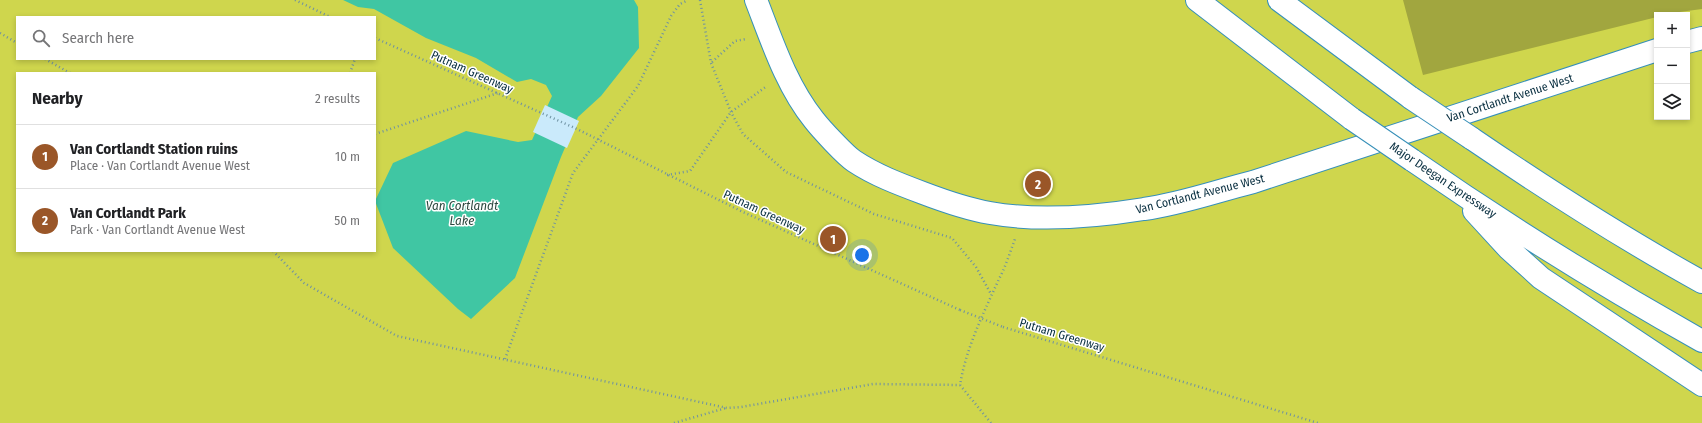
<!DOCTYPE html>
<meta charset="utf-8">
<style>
:root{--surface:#fff;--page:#f2f2f2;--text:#202124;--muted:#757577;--line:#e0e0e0;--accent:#9a5628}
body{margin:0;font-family:"Fira Sans Condensed",sans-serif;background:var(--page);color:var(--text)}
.controls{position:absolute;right:12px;top:12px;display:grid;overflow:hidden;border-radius:0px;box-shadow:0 2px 6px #0003}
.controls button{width:36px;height:36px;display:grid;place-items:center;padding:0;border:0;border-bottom:1px solid var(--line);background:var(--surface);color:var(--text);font:20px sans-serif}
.you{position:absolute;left:862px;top:255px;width:14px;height:14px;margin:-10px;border:3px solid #fff;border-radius:50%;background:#1a73e8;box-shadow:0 0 0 6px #1a73e833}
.badge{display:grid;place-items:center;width:26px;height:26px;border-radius:50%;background:var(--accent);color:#fff;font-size:13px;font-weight:700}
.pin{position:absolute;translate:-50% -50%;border:2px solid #fff;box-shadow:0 1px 4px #0006}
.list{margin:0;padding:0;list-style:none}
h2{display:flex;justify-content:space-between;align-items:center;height:52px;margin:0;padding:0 16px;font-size:17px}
h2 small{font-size:13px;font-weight:400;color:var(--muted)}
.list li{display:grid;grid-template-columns:26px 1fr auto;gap:12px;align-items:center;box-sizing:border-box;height:64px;padding:0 16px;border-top:1px solid var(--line)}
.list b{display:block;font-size:15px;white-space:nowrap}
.list p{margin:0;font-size:13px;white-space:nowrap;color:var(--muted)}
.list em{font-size:13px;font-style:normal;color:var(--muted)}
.icon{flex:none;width:22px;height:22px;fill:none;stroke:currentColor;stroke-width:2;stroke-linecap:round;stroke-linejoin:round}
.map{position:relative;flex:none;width:1702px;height:423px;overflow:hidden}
.search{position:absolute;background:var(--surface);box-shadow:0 2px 6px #0003;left:16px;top:16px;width:360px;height:44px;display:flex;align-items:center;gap:10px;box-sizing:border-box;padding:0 14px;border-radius:0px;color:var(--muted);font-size:15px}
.panel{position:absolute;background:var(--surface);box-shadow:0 2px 6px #0003;left:16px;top:72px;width:360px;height:180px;border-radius:0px}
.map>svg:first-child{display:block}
.green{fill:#cfd64d;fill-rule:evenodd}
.forest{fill:#a1a63f}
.water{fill:#40c6a3}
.pier{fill:#caeafb}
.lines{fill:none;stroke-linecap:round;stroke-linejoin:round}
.street-casing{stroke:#3790b9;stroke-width:24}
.highway-casing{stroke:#3790b9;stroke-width:24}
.path{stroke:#6e91a2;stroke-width:2.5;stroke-dasharray:1 3;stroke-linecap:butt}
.street{stroke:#fff;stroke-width:22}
.highway{stroke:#fff;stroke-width:22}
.highway-bridge-casing{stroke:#3790b9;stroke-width:24;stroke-linecap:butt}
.path-bridge{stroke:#6e91a2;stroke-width:2.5;stroke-dasharray:1 3;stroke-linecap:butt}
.highway-bridge{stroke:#fff;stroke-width:22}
.labels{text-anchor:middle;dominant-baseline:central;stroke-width:3;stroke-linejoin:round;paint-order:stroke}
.street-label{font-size:12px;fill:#092f40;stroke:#fff}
.water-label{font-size:13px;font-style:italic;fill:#2c483f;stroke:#fff}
</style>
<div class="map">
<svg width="1702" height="423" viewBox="0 0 1702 423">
<rect width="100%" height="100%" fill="#caeafb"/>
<!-- green -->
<path class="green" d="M0 0H1702V423H0ZM1657 15H1687V117H1657ZM17 17H375V59H17ZM17 73H375V251H17Z"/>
<!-- forest -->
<path class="forest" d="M1403 0H1702V9L1657 15V17L1423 75Z"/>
<!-- water -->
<path class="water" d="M343 0H634L638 7 639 48 601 96 578 117 561 157 515 278 471 319 458 309 393 248 375 201 393 163 466 131 518 142 532 140 552 96 546 85 531 79 517 82 476 58 426 38 374 9 358 7Z"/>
<!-- pier -->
<path class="pier" d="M545 105 579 121 567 148 533 132Z"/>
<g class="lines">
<defs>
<path id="street" d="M756 0C772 41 786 85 814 120 821 129 845 155 854 161 875 175 899 184 923 193 944 201 967 209 990 213 1040 222 1094 217 1144 209 1181 204 1217 191 1253 182L1657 50
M1687 42 1702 38"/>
<path id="highway" d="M1197 0 1352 119
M1279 0 1411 98
M1471 138C1546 189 1622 238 1702 282
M1412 160C1506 225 1602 285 1702 341
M1474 211 1508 248 1541 278 1702 385"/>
</defs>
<!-- street casing -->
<use href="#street" class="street-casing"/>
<!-- highway casing -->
<use href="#highway" class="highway-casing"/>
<!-- path -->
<path class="path" d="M295 0 330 17
M700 0 711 63 731 112 743 134 786 172 874 214 952 238 976 267 991 294
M0 33 17 43
M375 38 577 129 743 212 960 310
M45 59 70 73
M712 62 735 41 746 39
M350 73 355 59
M375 134 498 93
M667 175 690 171 731 112 767 86
M273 251 304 283 397 336 727 408 741 407 873 384 960 385
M1003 327 1318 423
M505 359 573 173 638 86 671 16 680 4 688 0
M674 423 726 408
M991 423 960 385C966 348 984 312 999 279 1006 266 1010 252 1015 239"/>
<!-- street -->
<use href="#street" class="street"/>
<!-- highway -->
<use href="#highway" class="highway"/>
<defs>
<path id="highway-bridge" d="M1411 98 1471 138
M1352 119 1412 160"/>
</defs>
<!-- highway-bridge casing -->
<use href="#highway-bridge" class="highway-bridge-casing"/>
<!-- path-bridge -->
<path class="path-bridge" d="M960 310 1003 327"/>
<!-- highway-bridge -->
<use href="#highway-bridge" class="highway-bridge"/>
</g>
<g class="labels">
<!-- street labels -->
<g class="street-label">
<text transform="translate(472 72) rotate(24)">Putnam Greenway</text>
<text transform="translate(1510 98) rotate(-18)">Van Cortlandt Avenue West</text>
<text transform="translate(1443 180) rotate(34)">Major Deegan Expressway</text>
<text transform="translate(1200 194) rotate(-14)">Van Cortlandt Avenue West</text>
<text transform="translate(764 212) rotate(25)">Putnam Greenway</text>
<text transform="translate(1062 335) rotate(17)">Putnam Greenway</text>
</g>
<!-- water labels -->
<g class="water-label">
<text x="462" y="205">Van Cortlandt<tspan x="462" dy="15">Lake</tspan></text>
</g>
</g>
</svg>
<div class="controls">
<button>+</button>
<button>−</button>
<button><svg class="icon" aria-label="layers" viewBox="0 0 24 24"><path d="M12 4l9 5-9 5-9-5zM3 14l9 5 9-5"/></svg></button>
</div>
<div class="you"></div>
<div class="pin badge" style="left:833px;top:239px">1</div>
<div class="pin badge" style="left:1038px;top:184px">2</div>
<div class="search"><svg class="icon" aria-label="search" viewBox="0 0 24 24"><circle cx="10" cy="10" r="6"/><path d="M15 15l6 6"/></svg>Search here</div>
<section class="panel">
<h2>Nearby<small>2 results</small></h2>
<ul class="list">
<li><span class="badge">1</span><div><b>Van Cortlandt Station ruins</b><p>Place · Van Cortlandt Avenue West</p></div><em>10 m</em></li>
<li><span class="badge">2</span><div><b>Van Cortlandt Park</b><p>Park · Van Cortlandt Avenue West</p></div><em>50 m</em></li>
</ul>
</section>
</div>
